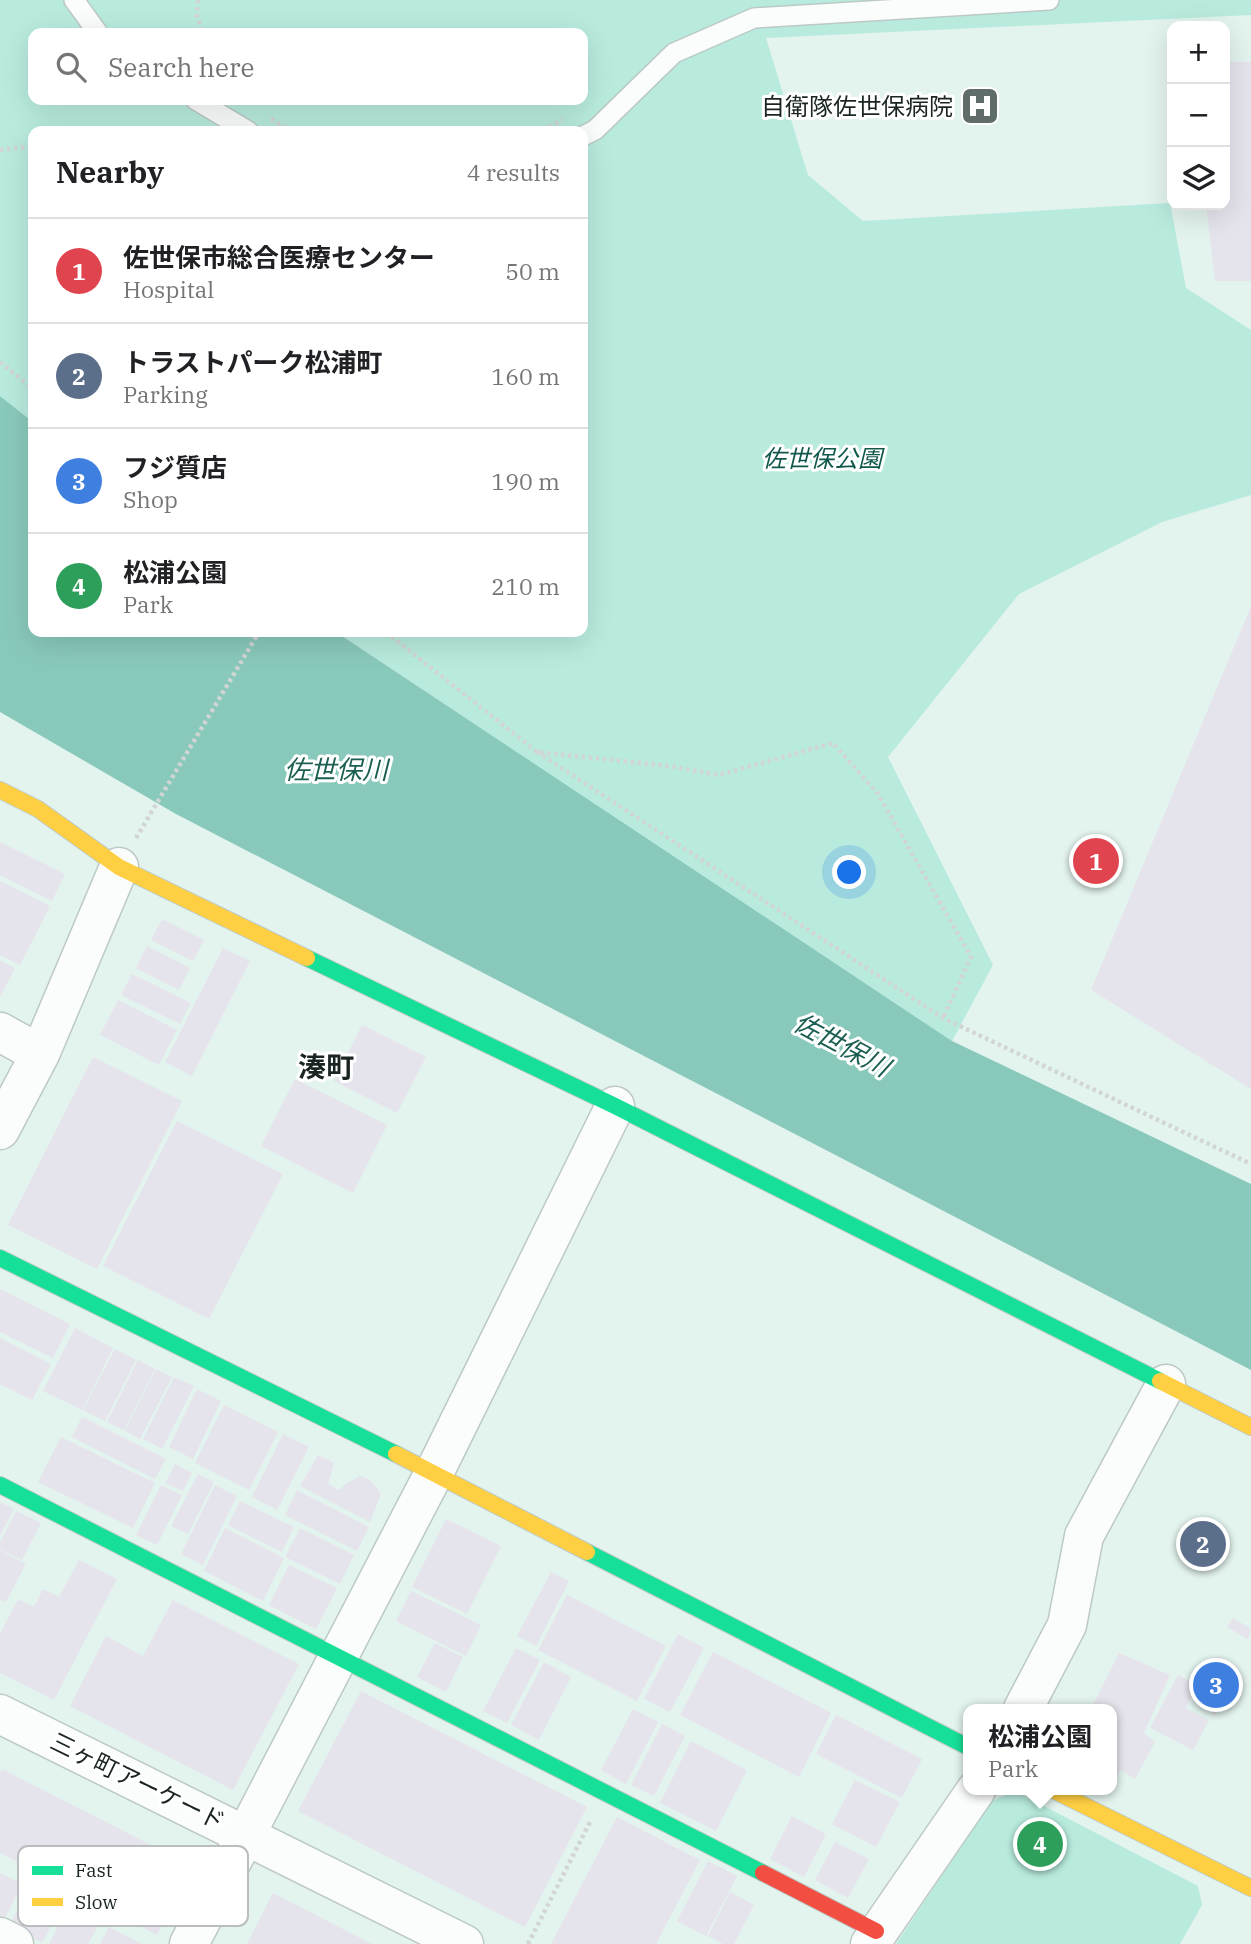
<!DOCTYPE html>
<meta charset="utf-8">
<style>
:root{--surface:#fff;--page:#f2f2f2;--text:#202124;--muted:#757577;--line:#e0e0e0;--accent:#2563eb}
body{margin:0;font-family:"IBM Plex Serif","Noto Sans JP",serif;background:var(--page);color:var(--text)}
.controls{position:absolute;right:21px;top:21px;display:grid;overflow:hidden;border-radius:14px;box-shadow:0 7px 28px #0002}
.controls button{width:63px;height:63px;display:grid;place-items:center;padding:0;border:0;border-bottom:2px solid var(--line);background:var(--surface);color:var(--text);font:35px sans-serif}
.you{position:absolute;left:850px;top:873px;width:24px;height:24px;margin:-18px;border:5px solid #fff;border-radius:50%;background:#1a73e8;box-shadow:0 0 0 10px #1a73e833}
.badge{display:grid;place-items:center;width:46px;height:46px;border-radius:50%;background:var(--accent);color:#fff;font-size:23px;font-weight:700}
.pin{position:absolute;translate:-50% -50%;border:4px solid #fff;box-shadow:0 2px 7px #0006}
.popup{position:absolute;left:963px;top:1704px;width:154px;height:91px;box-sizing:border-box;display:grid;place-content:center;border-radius:14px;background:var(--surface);filter:drop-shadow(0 2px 5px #0005);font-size:23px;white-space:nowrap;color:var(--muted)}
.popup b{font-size:26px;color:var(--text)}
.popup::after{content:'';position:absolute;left:50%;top:100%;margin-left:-14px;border:14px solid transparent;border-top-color:var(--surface)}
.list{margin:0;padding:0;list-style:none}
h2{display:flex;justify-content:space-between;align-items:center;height:91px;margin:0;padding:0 28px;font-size:30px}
h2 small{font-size:23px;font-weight:400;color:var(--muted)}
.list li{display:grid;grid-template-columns:46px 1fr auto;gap:21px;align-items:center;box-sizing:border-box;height:105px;padding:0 28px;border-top:2px solid var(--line)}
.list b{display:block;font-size:26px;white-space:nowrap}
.list p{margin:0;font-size:23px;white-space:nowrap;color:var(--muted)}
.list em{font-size:23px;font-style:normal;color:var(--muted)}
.icon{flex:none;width:38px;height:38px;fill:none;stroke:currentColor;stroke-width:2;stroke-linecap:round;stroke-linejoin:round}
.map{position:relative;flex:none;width:1251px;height:1944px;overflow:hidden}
.search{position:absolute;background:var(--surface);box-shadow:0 7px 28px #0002;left:28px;top:28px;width:560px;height:77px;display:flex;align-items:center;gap:18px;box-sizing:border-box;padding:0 24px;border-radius:14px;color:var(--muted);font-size:26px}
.panel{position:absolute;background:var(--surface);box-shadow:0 7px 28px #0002;left:28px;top:126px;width:560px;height:511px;border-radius:14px}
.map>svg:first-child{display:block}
.green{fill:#b8ebde;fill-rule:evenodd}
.water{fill:#89c9bb}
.building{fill:#e5e4ec}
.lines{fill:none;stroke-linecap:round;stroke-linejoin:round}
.lane-casing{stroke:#bcc9c5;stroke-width:22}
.street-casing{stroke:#bcc9c5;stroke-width:41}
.fast-casing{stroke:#bcc9c5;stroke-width:18}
.slow-casing{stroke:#bcc9c5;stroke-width:18}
.jam-casing{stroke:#bcc9c5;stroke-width:18}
.path{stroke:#d1d5d4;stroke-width:4.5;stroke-dasharray:3.5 3.5;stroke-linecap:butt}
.lane{stroke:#fbfdfc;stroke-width:19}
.street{stroke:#fbfdfc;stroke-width:38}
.fast{stroke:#16e098;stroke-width:16}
.slow{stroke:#ffcf43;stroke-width:16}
.jam{stroke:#f24e42;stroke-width:16}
.labels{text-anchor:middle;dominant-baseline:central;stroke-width:6;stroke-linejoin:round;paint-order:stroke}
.poi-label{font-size:24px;fill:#1a2422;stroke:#fff;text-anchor:end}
.park-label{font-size:24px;font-style:italic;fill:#10584b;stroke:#fff}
.street-label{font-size:24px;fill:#1a2422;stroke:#fff}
.water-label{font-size:26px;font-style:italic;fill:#1b5f52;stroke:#fff}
.quarter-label{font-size:28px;font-weight:bold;fill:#1a2422;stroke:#fff}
.key{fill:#fff;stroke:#babdbd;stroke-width:2}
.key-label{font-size:19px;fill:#1a2422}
</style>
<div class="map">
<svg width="1251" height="1944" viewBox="0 0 1251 1944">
<rect width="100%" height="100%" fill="#e3f3ee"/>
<!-- green -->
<path class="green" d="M0 0H1251V15L766 38 808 175 863 221 1170 203 1186 288 1251 330V495L1162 522 1019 594 888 757 993 965 952 1041 336 632H583V131H33V422L0 396ZM33 33H583V100H33Z
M1015 1791 1198 1886 1202 1905 1180 1944H896L992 1801Z"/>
<!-- water -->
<path class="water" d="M0 396 33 422V632H336L952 1041 1251 1184V1370L176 814 0 712Z"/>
<!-- building -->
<path class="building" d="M1225 62H1251V281H1215L1206 205H1225Z
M1251 606V1089L1091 990Z
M0 842 65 874 52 901 0 875Z
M0 881 50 906 20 965 0 955Z
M162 919 204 940 193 961 151 940Z
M147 946 190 968 179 990 136 968Z
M223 948 250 961 192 1076 165 1062Z
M0 960 15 968 0 997Z
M132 974 191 1003 180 1024 121 995Z
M118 1000 177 1030 159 1065 100 1035Z
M362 1025 426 1057 397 1113 334 1081Z
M93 1057 182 1101 97 1269 8 1225Z
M295 1079 387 1125 353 1193 261 1146Z
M177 1121 283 1174 209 1319 103 1266Z
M0 1289 70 1324 53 1358 0 1332Z
M75 1328 113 1348 82 1410 43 1391Z
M0 1338 51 1364 32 1400 0 1384Z
M115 1349 136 1360 105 1421 83 1410Z
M138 1360 155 1369 124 1430 107 1422Z
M156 1369 172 1377 140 1439 125 1431Z
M174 1377 194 1386 162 1449 143 1439Z
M197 1389 221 1401 193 1459 169 1447Z
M224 1405 278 1432 249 1490 195 1463Z
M82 1417 166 1459 155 1479 72 1437Z
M283 1434 309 1447 277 1510 252 1497Z
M61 1437 155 1483 133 1528 38 1482Z
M318 1455 334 1463 328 1484 339 1490 346 1484 360 1476 367 1478 374 1484 381 1494 370 1522 300 1486Z
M175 1464 192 1473 183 1491 165 1483Z
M198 1474 214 1482 188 1534 171 1526Z
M161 1485 182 1495 157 1545 136 1535Z
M215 1485 237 1496 203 1565 181 1554Z
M297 1490 369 1527 357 1551 285 1515Z
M240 1501 294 1527 282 1552 228 1525Z
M0 1502 14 1509 0 1536Z
M16 1511 41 1523 22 1560 0 1549V1542Z
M446 1519 501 1546 467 1614 412 1587Z
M225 1528 284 1558 263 1601 204 1571Z
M300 1528 354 1555 340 1584 285 1557Z
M0 1550 26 1564 6 1602 0 1599Z
M79 1560 117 1579 54 1700 0 1673V1634L18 1599 34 1607 43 1589 59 1597Z
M289 1565 337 1588 316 1629 269 1605Z
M551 1572 569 1581 536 1646 517 1636Z
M411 1591 481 1625 466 1656 396 1621Z
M567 1595 666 1646 637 1701 538 1650Z
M173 1600 299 1664 233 1790 70 1706 106 1636 143 1656Z
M1233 1618 1251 1629 1248 1639 1227 1627Z
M678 1634 704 1648 670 1712 644 1699Z
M435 1643 463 1657 446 1692 417 1677Z
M516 1648 540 1660 507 1723 483 1711Z
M713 1652 831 1713 799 1777 680 1715Z
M1119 1653 1170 1675 1144 1733 1155 1742 1135 1779 1121 1770 1115 1780 1112 1778V1709H1091Z
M1218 1656 1238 1667 1215 1715 1193 1702Z
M544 1662 571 1677 539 1740 511 1725Z
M1178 1675 1197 1685 1186 1708 1209 1720 1193 1750 1150 1728Z
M361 1691 587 1807 525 1927 298 1811Z
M633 1709 658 1722 626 1784 601 1770Z
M836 1715 922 1759 902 1798 816 1754Z
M662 1724 685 1736 654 1796 631 1785Z
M691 1741 747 1770 716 1831 660 1803Z
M2 1769 192 1866 157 1935 119 1915 130 1894 88 1872 77 1893 0 1853V1773Z
M855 1780 900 1802 876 1847 832 1824Z
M792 1816 826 1834 804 1877 770 1859Z
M617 1817 700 1860 656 1944H551Z
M835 1842 869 1859 848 1898 815 1880Z
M708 1861 737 1876 706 1936 677 1921Z
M0 1873 22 1884 2 1924 0 1923Z
M30 1885 63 1903 42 1943 9 1926Z
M730 1892 754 1905 734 1944H723L708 1936Z
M273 1893 372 1944H247Z
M69 1905 101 1921 88 1944H49Z
M109 1927 142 1944H100Z"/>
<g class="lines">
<defs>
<path id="lane" d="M74 0 98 33
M196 100 248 131
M583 136 595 130 674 53 754 18 1049 0"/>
<path id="street" d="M0 1032 40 1054
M0 1130 40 1054 119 867
M1023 1709 1067 1625 1084 1536 1166 1384
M0 1714 464 1944
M0 1937 14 1944
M189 1944 434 1473 615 1106
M870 1944 976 1790"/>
<path id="fast" d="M307 958 615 1106 1160 1381
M0 1258 396 1454
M0 1485 763 1873
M587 1552 968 1747"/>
<path id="slow" d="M0 790 38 809 119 867 307 958
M1160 1381 1251 1427
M396 1454 587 1552
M1053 1790 1251 1888"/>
<path id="jam" d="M763 1873 876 1931"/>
</defs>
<!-- lane casing -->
<use href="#lane" class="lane-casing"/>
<!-- street casing -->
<use href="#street" class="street-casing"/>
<!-- fast casing -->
<use href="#fast" class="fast-casing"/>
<!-- slow casing -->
<use href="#slow" class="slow-casing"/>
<!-- jam casing -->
<use href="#jam" class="jam-casing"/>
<!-- path -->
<path class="path" d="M198 0 197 16 203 33
M271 119 291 131
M543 131 562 120
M0 150 33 146
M0 362 33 389
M386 632 537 752 669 766 719 775 833 743 878 794 971 957 943 1018
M537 752 943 1018 1251 1164
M136 838 259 632
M528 1944 590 1822"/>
<!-- lane -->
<use href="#lane" class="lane"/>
<!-- street -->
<use href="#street" class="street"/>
<!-- fast -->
<use href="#fast" class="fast"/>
<!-- slow -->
<use href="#slow" class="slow"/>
<!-- jam -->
<use href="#jam" class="jam"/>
</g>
<!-- icons -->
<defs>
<symbol id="hospital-square" viewBox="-11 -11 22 22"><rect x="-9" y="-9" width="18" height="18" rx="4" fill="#606c69" stroke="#fff"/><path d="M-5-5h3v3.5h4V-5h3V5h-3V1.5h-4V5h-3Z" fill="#fff"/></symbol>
</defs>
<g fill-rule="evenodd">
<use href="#hospital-square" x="958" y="84" width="44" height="44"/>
</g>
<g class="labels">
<!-- poi labels -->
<g class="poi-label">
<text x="953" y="106">自衛隊佐世保病院</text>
</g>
<!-- park labels -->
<g class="park-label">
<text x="822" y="458">佐世保公園</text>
</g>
<!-- street labels -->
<g class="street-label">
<text transform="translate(138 1781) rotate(26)">三ヶ町アーケード</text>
</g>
<!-- water labels -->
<g class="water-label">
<text x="336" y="769">佐世保川</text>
<text transform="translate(842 1044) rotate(28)">佐世保川</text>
</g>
<!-- quarter labels -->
<g class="quarter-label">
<text x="326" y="1066">湊町</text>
</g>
</g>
<!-- legend -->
<rect x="18" y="1846" width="230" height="80" rx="10" class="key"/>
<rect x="32" y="1866" width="31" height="9" fill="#16e098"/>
<rect x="32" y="1898" width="31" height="8" fill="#ffcf43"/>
<g class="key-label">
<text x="75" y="1877">Fast</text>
<text x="75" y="1909">Slow</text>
</g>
</svg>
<div class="controls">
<button>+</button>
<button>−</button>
<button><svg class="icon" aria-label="layers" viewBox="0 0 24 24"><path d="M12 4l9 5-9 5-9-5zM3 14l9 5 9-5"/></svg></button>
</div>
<div class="you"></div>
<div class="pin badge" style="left:1096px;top:861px;background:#e0444e">1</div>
<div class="pin badge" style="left:1203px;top:1544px;background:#5c6f8a">2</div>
<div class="pin badge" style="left:1216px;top:1685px;background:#3f7fe0">3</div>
<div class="pin badge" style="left:1040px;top:1844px;background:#2e9e5b">4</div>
<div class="popup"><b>松浦公園</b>Park</div>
<div class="search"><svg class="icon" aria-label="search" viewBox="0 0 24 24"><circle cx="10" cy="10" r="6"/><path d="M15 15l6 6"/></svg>Search here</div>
<section class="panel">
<h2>Nearby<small>4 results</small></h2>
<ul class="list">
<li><span class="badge" style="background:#e0444e">1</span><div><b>佐世保市総合医療センター</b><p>Hospital</p></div><em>50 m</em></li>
<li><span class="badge" style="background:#5c6f8a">2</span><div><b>トラストパーク松浦町</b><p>Parking</p></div><em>160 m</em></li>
<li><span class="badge" style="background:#3f7fe0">3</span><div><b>フジ質店</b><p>Shop</p></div><em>190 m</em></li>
<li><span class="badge" style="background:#2e9e5b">4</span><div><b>松浦公園</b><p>Park</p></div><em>210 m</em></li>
</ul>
</section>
</div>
